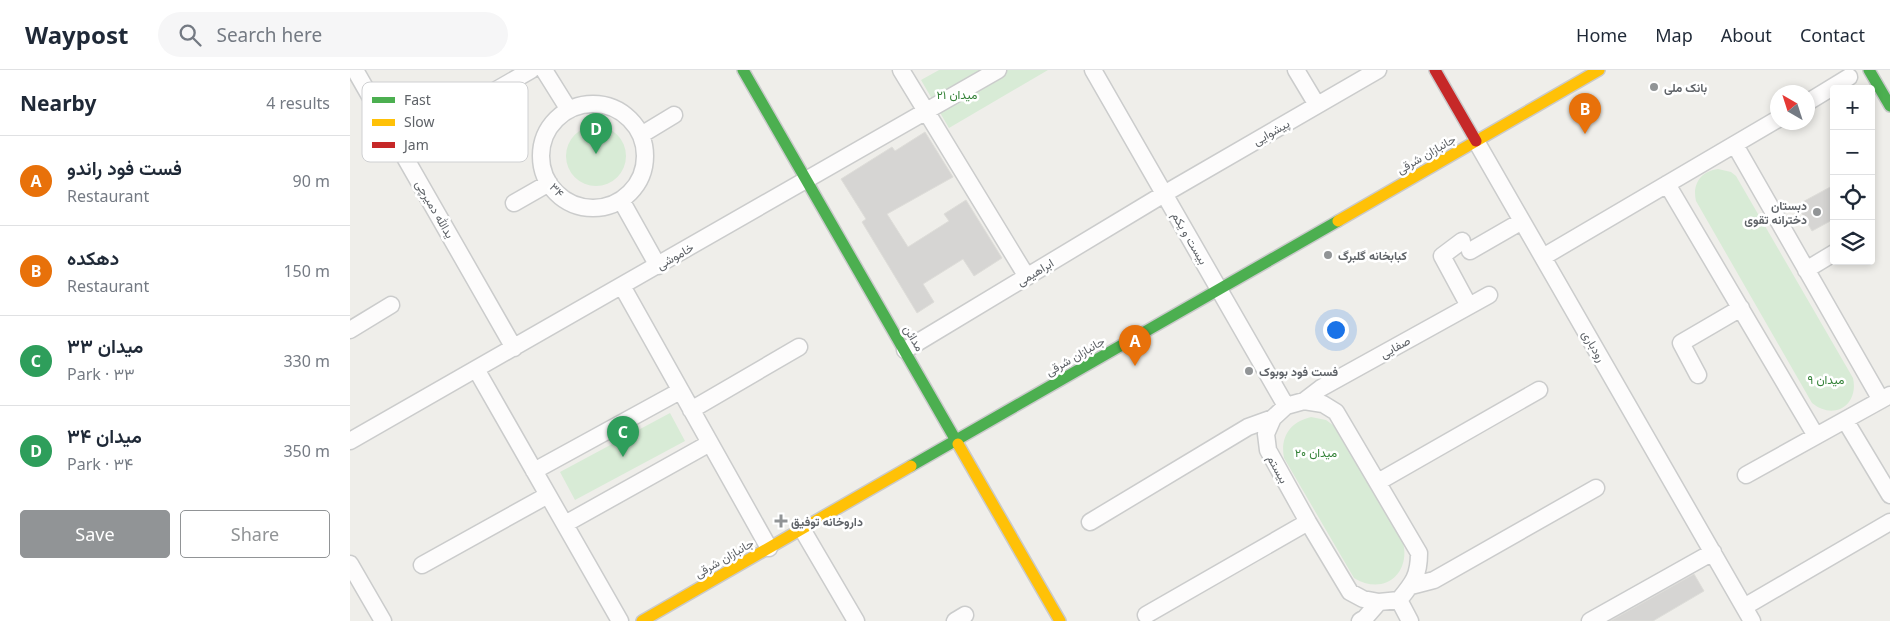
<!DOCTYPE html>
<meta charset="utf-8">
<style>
:root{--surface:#fff;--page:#f6f6f7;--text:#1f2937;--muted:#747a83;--line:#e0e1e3;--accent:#919496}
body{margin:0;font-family:"Noto Sans",Vazirmatn,sans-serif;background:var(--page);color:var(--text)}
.controls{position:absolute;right:15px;top:15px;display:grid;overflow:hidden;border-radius:5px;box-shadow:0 2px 8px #0003}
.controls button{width:45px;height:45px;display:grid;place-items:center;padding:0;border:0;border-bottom:1px solid var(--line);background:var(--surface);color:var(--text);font:25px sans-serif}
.compass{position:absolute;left:1420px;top:15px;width:45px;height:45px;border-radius:50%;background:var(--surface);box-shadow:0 2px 8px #0003;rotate:321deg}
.you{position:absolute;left:985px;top:259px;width:18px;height:18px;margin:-12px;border:4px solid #fff;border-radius:50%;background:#1a73e8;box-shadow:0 0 0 8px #1a73e833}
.badge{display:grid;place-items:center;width:32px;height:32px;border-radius:50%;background:var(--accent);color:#fff;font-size:16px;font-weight:700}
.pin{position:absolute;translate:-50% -41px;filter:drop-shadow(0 1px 2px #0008)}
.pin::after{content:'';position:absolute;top:26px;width:18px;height:15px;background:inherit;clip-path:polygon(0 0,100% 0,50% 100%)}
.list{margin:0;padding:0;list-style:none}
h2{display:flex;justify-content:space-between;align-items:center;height:65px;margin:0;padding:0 20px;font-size:21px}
h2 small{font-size:16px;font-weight:400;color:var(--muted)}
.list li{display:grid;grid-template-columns:32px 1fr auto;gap:15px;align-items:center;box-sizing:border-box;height:90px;padding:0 20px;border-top:1px solid var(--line)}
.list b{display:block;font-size:19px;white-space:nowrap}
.list p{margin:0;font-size:16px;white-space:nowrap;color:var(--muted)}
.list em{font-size:16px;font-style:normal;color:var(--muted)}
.actions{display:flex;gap:10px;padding:15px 20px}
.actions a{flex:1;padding:11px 0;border:1px solid var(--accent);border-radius:5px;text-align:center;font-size:18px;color:var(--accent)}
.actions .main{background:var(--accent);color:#fff}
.icon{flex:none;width:28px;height:28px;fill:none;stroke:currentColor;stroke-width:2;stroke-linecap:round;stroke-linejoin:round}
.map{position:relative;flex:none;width:1540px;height:551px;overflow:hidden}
header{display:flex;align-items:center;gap:30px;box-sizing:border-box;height:70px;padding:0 25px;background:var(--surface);border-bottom:1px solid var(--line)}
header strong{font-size:24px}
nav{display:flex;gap:28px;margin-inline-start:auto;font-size:18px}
.search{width:350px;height:45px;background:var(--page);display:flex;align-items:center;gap:12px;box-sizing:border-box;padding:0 18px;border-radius:28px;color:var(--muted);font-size:19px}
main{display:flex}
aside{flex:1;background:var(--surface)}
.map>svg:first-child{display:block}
.green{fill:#d8ebd6}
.building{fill:#d6d5d3;stroke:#deddd9}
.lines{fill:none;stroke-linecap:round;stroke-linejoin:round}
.street-casing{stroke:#cbcccc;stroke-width:19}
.fast-casing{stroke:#cacacb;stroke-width:14}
.slow-casing{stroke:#cacacb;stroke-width:14}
.jam-casing{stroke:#cacacb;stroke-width:14}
.street{stroke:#fdfcfc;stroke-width:16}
.fast{stroke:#4caf50;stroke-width:11}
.slow{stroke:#ffc107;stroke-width:11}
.jam{stroke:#c62828;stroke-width:11}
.poi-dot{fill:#919496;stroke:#fff;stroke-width:2}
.labels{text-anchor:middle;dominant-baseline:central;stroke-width:5;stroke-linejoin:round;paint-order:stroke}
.poi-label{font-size:12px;font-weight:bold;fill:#5f6368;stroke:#fff;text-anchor:start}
.park-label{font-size:12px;fill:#348238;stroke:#fff}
.street-label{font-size:12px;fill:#5f6368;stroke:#fff}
.key{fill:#fff;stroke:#cfd0d2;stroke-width:1}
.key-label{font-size:14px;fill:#5f6368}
</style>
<header>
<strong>Waypost</strong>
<div class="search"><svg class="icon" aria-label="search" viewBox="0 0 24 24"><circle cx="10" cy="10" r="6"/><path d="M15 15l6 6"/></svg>Search here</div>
<nav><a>Home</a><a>Map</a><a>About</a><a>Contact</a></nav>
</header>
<main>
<aside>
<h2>Nearby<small>4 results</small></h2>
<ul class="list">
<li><span class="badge" style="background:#e8710a">A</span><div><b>فست فود راندو</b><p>Restaurant</p></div><em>90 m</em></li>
<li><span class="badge" style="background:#e8710a">B</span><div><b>دهکده</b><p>Restaurant</p></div><em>150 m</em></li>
<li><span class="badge" style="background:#2e9e5b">C</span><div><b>میدان ۳۳</b><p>Park · ۳۳</p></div><em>330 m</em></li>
<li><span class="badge" style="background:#2e9e5b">D</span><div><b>میدان ۳۴</b><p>Park · ۳۴</p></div><em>350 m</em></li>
</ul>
<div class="actions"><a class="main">Save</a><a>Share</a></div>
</aside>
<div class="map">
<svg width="1540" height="551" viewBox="0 0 1540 551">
<rect width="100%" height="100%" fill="#efeeea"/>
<!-- green -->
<path class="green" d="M589 0H698L599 58 571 10Z
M216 86a30 30 0 1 1 60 0a30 30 0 1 1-60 0Z
M1368 99 1381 102 1386 106 1503 308C1509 335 1484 351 1462 333L1346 131C1342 114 1351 101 1368 99Z
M320 343 335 371 225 430 210 402Z
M961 347 976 350 987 358 1053 472C1061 505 1033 526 1004 508L934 388C930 367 940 352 961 347Z"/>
<!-- building -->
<path class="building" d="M575 62 603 107 537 144 558 177 599 151 594 144 616 130 652 188 624 206 613 189 573 214 584 232 567 243 512 152 516 149 491 109 542 77 545 81Z
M1484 115V149L1462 161 1447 135Z
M1344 504 1354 521 1303 551H1260Z"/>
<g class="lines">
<defs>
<path id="street" d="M5 0 164 278
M194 0 219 40
M551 0 677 207
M743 0 936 336
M946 0 967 35
M1458 32 1499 7
M191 86a52 52 0 1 1 104 0a52 52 0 1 1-104 0Z
M291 65 324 45
M1126 71 1402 551
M1385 75 1531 330
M49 76 181 0
M1317 114 1466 366
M271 130 308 196
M164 133 199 113
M1112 171 1092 186 1119 236
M1120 181 1172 151
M1193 187 1428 49
M1456 200 1484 183
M272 216 419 478
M0 260 41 235
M555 280 814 124 1028 0
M126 299 270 551
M1348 305 1331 273 1391 238
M954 331 973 334 986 342 1069 483C1069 506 1063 513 1049 530L1029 532 1013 529 1000 522 958 452 918 380 916 364 923 348 936 336Z
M954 331 971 318 1139 225
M341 340 449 277
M1495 350 1540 425
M0 371 648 0
M184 401 330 321
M1396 405 1540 325
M1028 412 1189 320
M740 452 898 357 923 348
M215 454 360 373
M452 459 506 551
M0 494 33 551
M72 495 198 425
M1061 516 1084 510 1246 418
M1049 530 1060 551
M1394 537 1540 452
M796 545 958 452
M605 551 615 545
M1010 551 1015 548 1029 532
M1240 551 1363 482"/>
<path id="fast" d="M393 0 608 374
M1519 0 1540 36
M561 396 988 151"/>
<path id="slow" d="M988 151 1249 0
M608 374 710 551
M292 551 561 396"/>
<path id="jam" d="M1085 0 1126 71"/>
</defs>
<!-- street casing -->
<use href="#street" class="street-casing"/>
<!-- fast casing -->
<use href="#fast" class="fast-casing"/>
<!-- slow casing -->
<use href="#slow" class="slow-casing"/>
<!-- jam casing -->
<use href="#jam" class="jam-casing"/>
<!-- street -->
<use href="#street" class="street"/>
<!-- fast -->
<use href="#fast" class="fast"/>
<!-- slow -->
<use href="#slow" class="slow"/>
<!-- jam -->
<use href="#jam" class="jam"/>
</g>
<!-- markers -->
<g class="poi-dot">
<circle cx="1304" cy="17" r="5"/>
<circle cx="1467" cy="142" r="5"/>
<circle cx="978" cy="185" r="5"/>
<circle cx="899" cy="301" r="5"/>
<path d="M428.5 443.5h5v5h5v5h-5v5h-5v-5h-5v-5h5z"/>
</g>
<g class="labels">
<!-- poi labels -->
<g class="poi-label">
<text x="1314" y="17">بانک ملی</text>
<text x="1457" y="135" text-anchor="end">دبستان<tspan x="1457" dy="14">دخترانه تقوی</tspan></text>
<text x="988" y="185">کبابخانه گلبرگ</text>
<text x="909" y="301">فست فود بوبوک</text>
<text x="441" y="451">داروخانه توفیق</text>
</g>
<!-- park labels -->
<g class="park-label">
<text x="607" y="24">میدان ۲۱</text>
<text x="1476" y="309">میدان ۹</text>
<text x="966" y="382">میدان ۲۰</text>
</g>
<!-- street labels -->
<g class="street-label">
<text transform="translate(921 62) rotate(-30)">پیشوایی</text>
<text transform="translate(1076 84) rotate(-30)">جانبازان شرقی</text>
<text transform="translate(207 120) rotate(47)">۳۴</text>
<text transform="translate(85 139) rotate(60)">یدالله دمیرچی</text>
<text transform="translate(840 168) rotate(60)">بیست و یکم</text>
<text transform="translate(325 186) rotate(-30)">خاموشی</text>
<text transform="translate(685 202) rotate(-31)">ابراهیمی</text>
<text transform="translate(564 268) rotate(60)">مدائن</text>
<text transform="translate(1244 276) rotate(60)">رودباری</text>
<text transform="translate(1045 277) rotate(-29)">صفایی</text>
<text transform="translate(725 286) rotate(-30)">جانبازان شرقی</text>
<text transform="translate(928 399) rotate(61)">بیستم</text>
<text transform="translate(374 488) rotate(-30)">جانبازان شرقی</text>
</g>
</g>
<!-- legend -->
<rect x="12" y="12" width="166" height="80" rx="8" class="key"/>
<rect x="22" y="27" width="23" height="6" fill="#4caf50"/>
<rect x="22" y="49" width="23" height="7" fill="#ffc107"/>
<rect x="22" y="72" width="23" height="6" fill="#c62828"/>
<g class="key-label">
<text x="54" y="35">Fast</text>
<text x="54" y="57">Slow</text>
<text x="54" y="80">Jam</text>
</g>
</svg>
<div class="controls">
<button>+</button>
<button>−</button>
<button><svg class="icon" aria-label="locate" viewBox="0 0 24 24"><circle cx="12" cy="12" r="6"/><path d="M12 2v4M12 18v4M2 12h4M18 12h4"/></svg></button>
<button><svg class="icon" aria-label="layers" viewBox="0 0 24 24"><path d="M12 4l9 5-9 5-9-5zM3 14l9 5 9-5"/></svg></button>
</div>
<svg class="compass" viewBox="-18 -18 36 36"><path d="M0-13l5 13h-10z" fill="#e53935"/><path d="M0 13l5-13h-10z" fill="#747a83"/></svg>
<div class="you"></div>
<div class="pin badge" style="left:785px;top:296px;background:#e8710a">A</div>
<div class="pin badge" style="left:1235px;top:64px;background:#e8710a">B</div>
<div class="pin badge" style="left:273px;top:387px;background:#2e9e5b">C</div>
<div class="pin badge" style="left:246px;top:84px;background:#2e9e5b">D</div>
</div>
</main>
